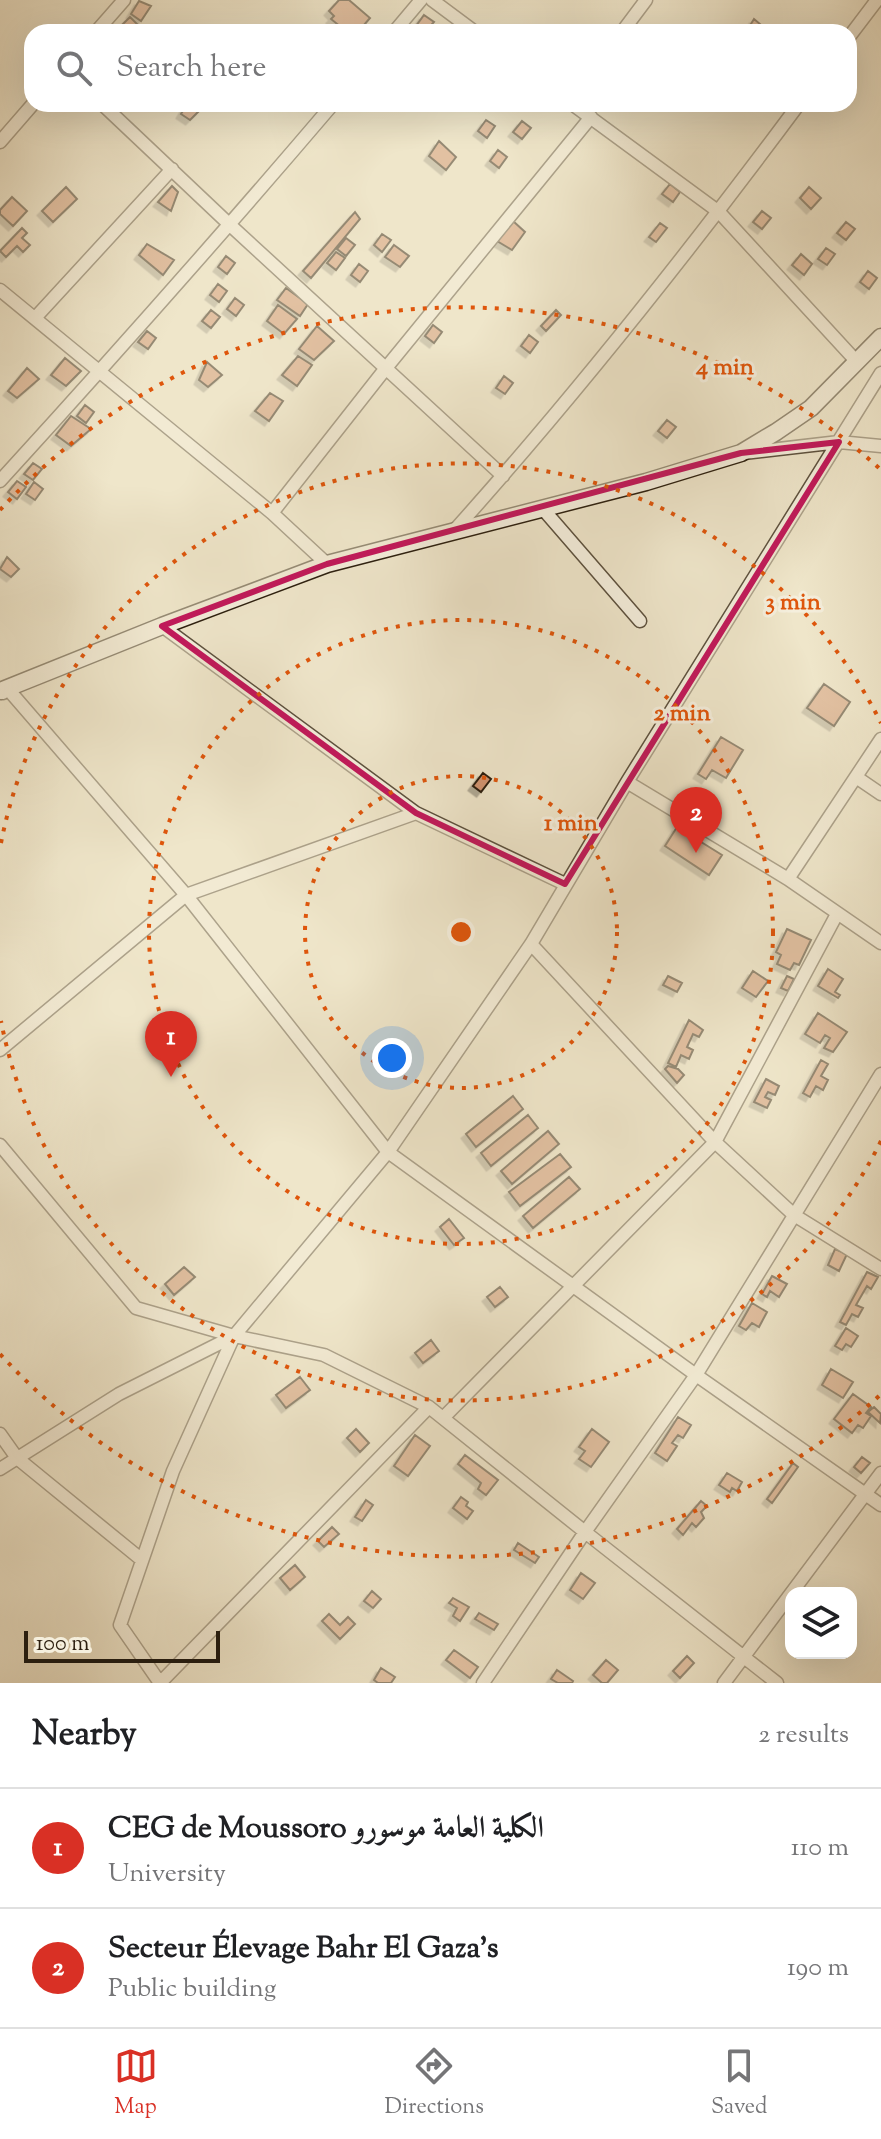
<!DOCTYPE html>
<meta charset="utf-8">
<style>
:root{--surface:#fff;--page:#f6f6f6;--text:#202124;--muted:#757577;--line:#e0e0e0;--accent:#d93025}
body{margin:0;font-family:"Sorts Mill Goudy",Amiri,serif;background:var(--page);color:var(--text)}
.controls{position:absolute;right:24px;bottom:24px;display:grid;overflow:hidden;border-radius:16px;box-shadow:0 8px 32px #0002}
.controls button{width:72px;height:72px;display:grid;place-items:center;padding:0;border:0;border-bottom:2px solid var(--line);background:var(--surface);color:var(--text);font:40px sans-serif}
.scale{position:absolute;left:24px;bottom:20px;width:196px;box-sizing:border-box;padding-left:8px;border:4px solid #2c1f0f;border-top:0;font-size:22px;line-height:28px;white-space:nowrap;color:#2c1f0f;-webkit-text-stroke:6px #f5efdd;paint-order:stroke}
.you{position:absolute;left:392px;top:1058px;width:28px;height:28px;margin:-20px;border:6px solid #fff;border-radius:50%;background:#1a73e8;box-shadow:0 0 0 12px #1a73e833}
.badge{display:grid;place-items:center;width:52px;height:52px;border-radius:50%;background:var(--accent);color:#fff;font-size:26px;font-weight:700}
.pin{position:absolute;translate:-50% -66px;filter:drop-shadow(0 2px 4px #0008)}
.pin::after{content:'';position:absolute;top:42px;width:28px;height:24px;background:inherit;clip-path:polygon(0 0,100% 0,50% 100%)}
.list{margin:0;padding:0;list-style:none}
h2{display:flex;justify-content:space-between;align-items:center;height:104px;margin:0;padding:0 32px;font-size:34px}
h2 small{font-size:26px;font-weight:400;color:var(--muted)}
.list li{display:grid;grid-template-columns:52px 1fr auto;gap:24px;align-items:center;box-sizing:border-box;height:120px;padding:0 32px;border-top:2px solid var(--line)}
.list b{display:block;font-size:30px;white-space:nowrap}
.list p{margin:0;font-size:26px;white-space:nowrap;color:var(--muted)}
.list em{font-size:26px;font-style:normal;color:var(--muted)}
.icon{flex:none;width:44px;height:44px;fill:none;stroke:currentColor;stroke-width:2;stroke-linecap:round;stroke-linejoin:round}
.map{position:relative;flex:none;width:881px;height:1683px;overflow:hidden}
.search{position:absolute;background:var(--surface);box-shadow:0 8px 32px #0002;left:24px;right:24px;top:24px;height:88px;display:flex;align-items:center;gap:20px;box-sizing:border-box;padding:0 28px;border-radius:24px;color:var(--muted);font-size:30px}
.sheet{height:344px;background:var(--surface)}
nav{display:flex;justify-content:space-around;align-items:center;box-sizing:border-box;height:112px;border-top:2px solid var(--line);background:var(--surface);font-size:22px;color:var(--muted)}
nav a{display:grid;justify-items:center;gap:4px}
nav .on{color:var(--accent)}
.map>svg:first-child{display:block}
.building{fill:#d29471;stroke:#2c1f0f;stroke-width:2;filter:url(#shadow)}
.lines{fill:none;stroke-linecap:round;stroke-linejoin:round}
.street-casing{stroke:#5d513e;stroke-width:15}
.secondary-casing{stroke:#2c1f0f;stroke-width:19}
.street{stroke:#f5efdd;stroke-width:12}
.secondary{stroke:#f5efdd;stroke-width:16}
.marked{fill:none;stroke:#c2185b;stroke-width:6;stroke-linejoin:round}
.ring{fill:none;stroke:#df560c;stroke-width:4;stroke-dasharray:4 8}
.centre{fill:#df560c;stroke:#f5efdd;stroke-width:4}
.ring-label{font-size:24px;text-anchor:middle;font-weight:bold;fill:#df560c;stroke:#f5efdd;stroke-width:6;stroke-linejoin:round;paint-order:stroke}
</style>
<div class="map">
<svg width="881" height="1683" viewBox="0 0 881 1683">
<defs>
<filter id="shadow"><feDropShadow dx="-4.5" dy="4.5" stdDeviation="0" flood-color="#0004"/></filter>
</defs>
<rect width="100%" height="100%" fill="#efe6cb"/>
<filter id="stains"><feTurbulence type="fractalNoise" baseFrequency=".0025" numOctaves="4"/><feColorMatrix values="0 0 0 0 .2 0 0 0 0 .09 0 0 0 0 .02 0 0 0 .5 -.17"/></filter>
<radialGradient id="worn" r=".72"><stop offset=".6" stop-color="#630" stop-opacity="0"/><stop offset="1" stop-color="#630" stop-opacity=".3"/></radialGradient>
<!-- building -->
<path class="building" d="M339 0H349L370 18 358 32H347L331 19 334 16 329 11Z
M139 1 151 6 141 21 131 14Z
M424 15 434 22 425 32 416 26Z
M130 17 137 24 130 32H128L121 26Z
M754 19 767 30 765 32H746Z
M187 104H192L200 110 190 120 181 114Z
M486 120 495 126 487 138 478 131Z
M522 121 531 128 522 139 513 132Z
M439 141 456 157 446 170 429 156Z
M498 150 507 157 499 168 490 161Z
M670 184 680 192 673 202 662 194Z
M172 186 178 192 171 211 158 202Z
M66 187 77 199 53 222 42 211Z
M809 187 821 198 811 209 800 198Z
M12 197 27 211 13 226 0 214V210Z
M762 211 771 218 762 229 753 222Z
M355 212 360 219 311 278 303 271Z
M513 221 525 232 512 250 497 241Z
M846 222 855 229 846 240 837 233Z
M660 223 667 228 656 242 649 237Z
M22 228 27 233 22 238 30 245 23 252 17 246 6 257 0 251Z
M382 234 391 240 382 252 374 245Z
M346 238 355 245 346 256 337 249Z
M147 244 174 260 163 275 139 255Z
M394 245 409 256 400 267 385 257Z
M826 248 835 254 827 265 818 259Z
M336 252 345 258 336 270 327 263Z
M801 254 812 264 804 275 792 265Z
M226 256 235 263 227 274 218 267Z
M359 264 368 271 360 282 351 275Z
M868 271 877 278 869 289 860 282Z
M218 284 227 291 219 302 210 295Z
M286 288 308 304 300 316 277 300Z
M235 298 244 305 236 316 227 309Z
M278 305 297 319 284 334 267 321Z
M211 310 220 317 211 328 202 321Z
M556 310 561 315 546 331 541 326Z
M433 325 442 332 434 343 425 336Z
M317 326 334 341 314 360 299 349Z
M147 331 156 338 148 349 138 342Z
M529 335 538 342 530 353 521 346Z
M298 356 312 365 297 386 282 375Z
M65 358 81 371 66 386 51 375Z
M207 362 222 375 208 387 199 380Z
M27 368 39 379 17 398 8 391Z
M504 376 513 383 505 394 496 388Z
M270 393 283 401 269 421 255 411Z
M85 405 94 412 86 423 77 416Z
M71 416 91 429 71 446 56 435Z
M667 420 676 427 667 438 658 431Z
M33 463 42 469 33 480 24 474Z
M17 481 26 487 17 499 8 492Z
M34 482 43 489 35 500 26 494Z
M7 557 19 569 11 577 0 569Z
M824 684 850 702 834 726 807 708Z
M721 737 743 750 726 778 712 770 706 779 698 774Z
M483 773 491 779 481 792 473 786Z
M677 827 722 855 709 875 665 846Z
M787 929 811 940 799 965 794 963 790 970 777 964 781 955 776 952Z
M828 969 843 979 835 992 840 995 838 998 818 986Z
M753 971 768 981 756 997 742 988Z
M668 976 682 983 677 992 663 985Z
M787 976 794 979 788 991 781 988Z
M818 1013 847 1032 833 1052 824 1048 830 1038 825 1035 820 1043 805 1034Z
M689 1020 703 1030 699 1037 693 1034 687 1047 693 1050 689 1059 681 1055 676 1067 668 1063Z
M821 1060 828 1064 821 1076 828 1080 823 1090 816 1086 810 1097 803 1093Z
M668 1066 678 1069 684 1075 677 1083 665 1069Z
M766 1079 779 1086 775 1095 768 1092 765 1097 771 1100 767 1108 754 1102Z
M513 1096 523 1109 476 1147 466 1134Z
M528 1115 538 1128 491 1166 481 1153Z
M548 1131 559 1144 512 1184 501 1171Z
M560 1154 571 1167 520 1206 509 1192Z
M569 1177 580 1189 533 1228 523 1216Z
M449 1219 464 1238 454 1245 440 1227Z
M835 1249 847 1254 839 1271 828 1265Z
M184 1267 195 1277 174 1295 165 1284Z
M867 1272 878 1277 871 1289 867 1286 856 1305 863 1308 858 1317 852 1314 846 1325 840 1322Z
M772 1276 787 1284 779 1297 770 1291 767 1297 762 1294Z
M500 1287 508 1297 495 1307 487 1297Z
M752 1303 767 1312 759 1327 752 1323 746 1330 739 1326Z
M846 1328 858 1336 851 1347 846 1344 842 1350 835 1346Z
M431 1340 439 1351 423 1363 415 1353Z
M831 1369 853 1382 843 1398 822 1385Z
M300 1377 310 1390 286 1408 276 1395Z
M853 1394 871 1407 866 1413 871 1416 863 1428 858 1425 852 1433 834 1419Z
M874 1407 881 1414 880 1423 868 1412Z
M678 1417 691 1425 683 1438 678 1435 672 1443 677 1446 667 1461 655 1453Z
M356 1429 369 1443 360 1452 347 1438Z
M592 1429 609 1442 591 1467 579 1459 585 1451 579 1447Z
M415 1435 430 1446 408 1476 394 1466Z
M465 1455 498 1480 486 1495 478 1489 481 1483 458 1464Z
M862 1457 870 1463 861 1473 854 1467Z
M793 1463 798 1467 772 1503 767 1499Z
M727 1473 742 1482 737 1491 732 1488 730 1492 719 1485Z
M461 1497 468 1502 466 1506 473 1511 467 1519 453 1508Z
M366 1500 373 1505 362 1521 355 1517Z
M701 1501 707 1506 701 1512 704 1518 696 1527 692 1523 683 1535 677 1529Z
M332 1527 339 1534 324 1547 318 1541Z
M518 1543 539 1557 535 1563 514 1550Z
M295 1565 305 1577 290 1590 280 1578Z
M581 1573 595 1583 583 1599 570 1590Z
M372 1591 381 1599 373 1608 364 1601Z
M453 1598 469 1607 460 1621 453 1616 457 1608 449 1603Z
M479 1613 498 1624 494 1630 475 1619Z
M329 1614 340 1625 348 1617 355 1624 340 1639 322 1621Z
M454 1650 478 1667 470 1678 446 1660Z
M687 1656 694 1663 680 1678 673 1671Z
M606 1660 618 1670 607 1683H602L593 1675Z
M381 1668 395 1677 391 1683H378L374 1680Z
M557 1670 573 1681 572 1683H558L551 1679Z"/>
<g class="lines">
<defs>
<path id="street" d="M432 0 475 32
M96 32 124 0
M394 32 421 0
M622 32 646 0
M849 37 877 0
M102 104 230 225 503 476
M572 104 719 212 857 362
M0 142 33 104
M0 290 272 513 327 564
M35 318 172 169
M744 453 839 442 881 446
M0 481C113 357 224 232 333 104
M543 509 640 621
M272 513 386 368 591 117
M452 533C575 396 689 252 799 104
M162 626 416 813 565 884
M3 693 7 688 186 895 388 1152 696 1375 881 1505
M856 777 881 794
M627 782 788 879 881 943
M788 879 881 739
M531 944 715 1142 794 1215 881 1269
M0 1050 186 895 416 813
M0 1145 136 1308 234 1336 324 1355 429 1407 585 1532 777 1683
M443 1418 715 1142 837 914
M0 1434 17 1458 142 1560
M0 1469 119 1394 234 1336
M160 1683 120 1625 173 1471 234 1336 388 1152 531 944 627 782 881 373
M160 1683 429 1407
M483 1683 585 1532 696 1375 881 1074
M724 1683 881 1473"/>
<path id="secondary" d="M0 691 162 626 327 564 646 482 741 453 776 432 811 408 881 337"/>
</defs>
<!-- street casing -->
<use href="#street" class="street-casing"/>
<!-- secondary casing -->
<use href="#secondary" class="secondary-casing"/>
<!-- street -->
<use href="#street" class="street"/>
<!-- secondary -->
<use href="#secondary" class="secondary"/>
</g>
<!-- marked area -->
<path d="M0 0H881V1683H0ZM839 442 565 884 416 813 162 626 327 564 741 453Z" fill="#efe6cb" fill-opacity=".55" fill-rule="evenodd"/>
<path class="marked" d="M839 442 565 884 416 813 162 626 327 564 741 453Z"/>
<!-- distance rings -->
<g class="ring">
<circle cx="461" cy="932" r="156"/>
<circle cx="461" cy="932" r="312"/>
<path d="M881 1141A469 469 0 0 1 1 1021M1 843A469 469 0 0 1 881 723"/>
<path d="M879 1396A625 625 0 0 1 0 1354M0 510A625 625 0 0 1 879 468"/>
</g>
<circle cx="461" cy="932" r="12" class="centre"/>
<g class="ring-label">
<text x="725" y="374">4 min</text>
<text x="793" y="609">3 min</text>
<text x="682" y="720">2 min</text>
<text x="571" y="830">1 min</text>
</g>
<rect width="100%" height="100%" filter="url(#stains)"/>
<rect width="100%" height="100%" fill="url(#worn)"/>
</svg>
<div class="controls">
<button><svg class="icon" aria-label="layers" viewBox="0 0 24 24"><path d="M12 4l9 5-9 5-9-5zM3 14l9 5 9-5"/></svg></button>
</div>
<div class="scale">100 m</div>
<div class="you"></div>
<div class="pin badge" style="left:171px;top:1077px">1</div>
<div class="pin badge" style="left:696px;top:853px">2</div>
<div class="search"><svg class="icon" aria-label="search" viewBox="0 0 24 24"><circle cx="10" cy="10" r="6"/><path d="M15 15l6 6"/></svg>Search here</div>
</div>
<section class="sheet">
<h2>Nearby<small>2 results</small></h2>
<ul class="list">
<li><span class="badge">1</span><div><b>CEG de Moussoro الكلية العامة موسورو</b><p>University</p></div><em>110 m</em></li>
<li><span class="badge">2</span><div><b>Secteur Élevage Bahr El Gaza’s</b><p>Public building</p></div><em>190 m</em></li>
</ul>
</section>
<nav>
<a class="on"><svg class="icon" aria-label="map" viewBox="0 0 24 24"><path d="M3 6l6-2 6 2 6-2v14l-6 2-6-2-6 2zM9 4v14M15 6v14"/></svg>Map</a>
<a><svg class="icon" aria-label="directions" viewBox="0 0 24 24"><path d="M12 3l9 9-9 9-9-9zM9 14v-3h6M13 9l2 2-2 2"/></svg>Directions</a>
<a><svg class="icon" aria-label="saved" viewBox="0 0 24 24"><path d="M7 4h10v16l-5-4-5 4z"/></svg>Saved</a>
</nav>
